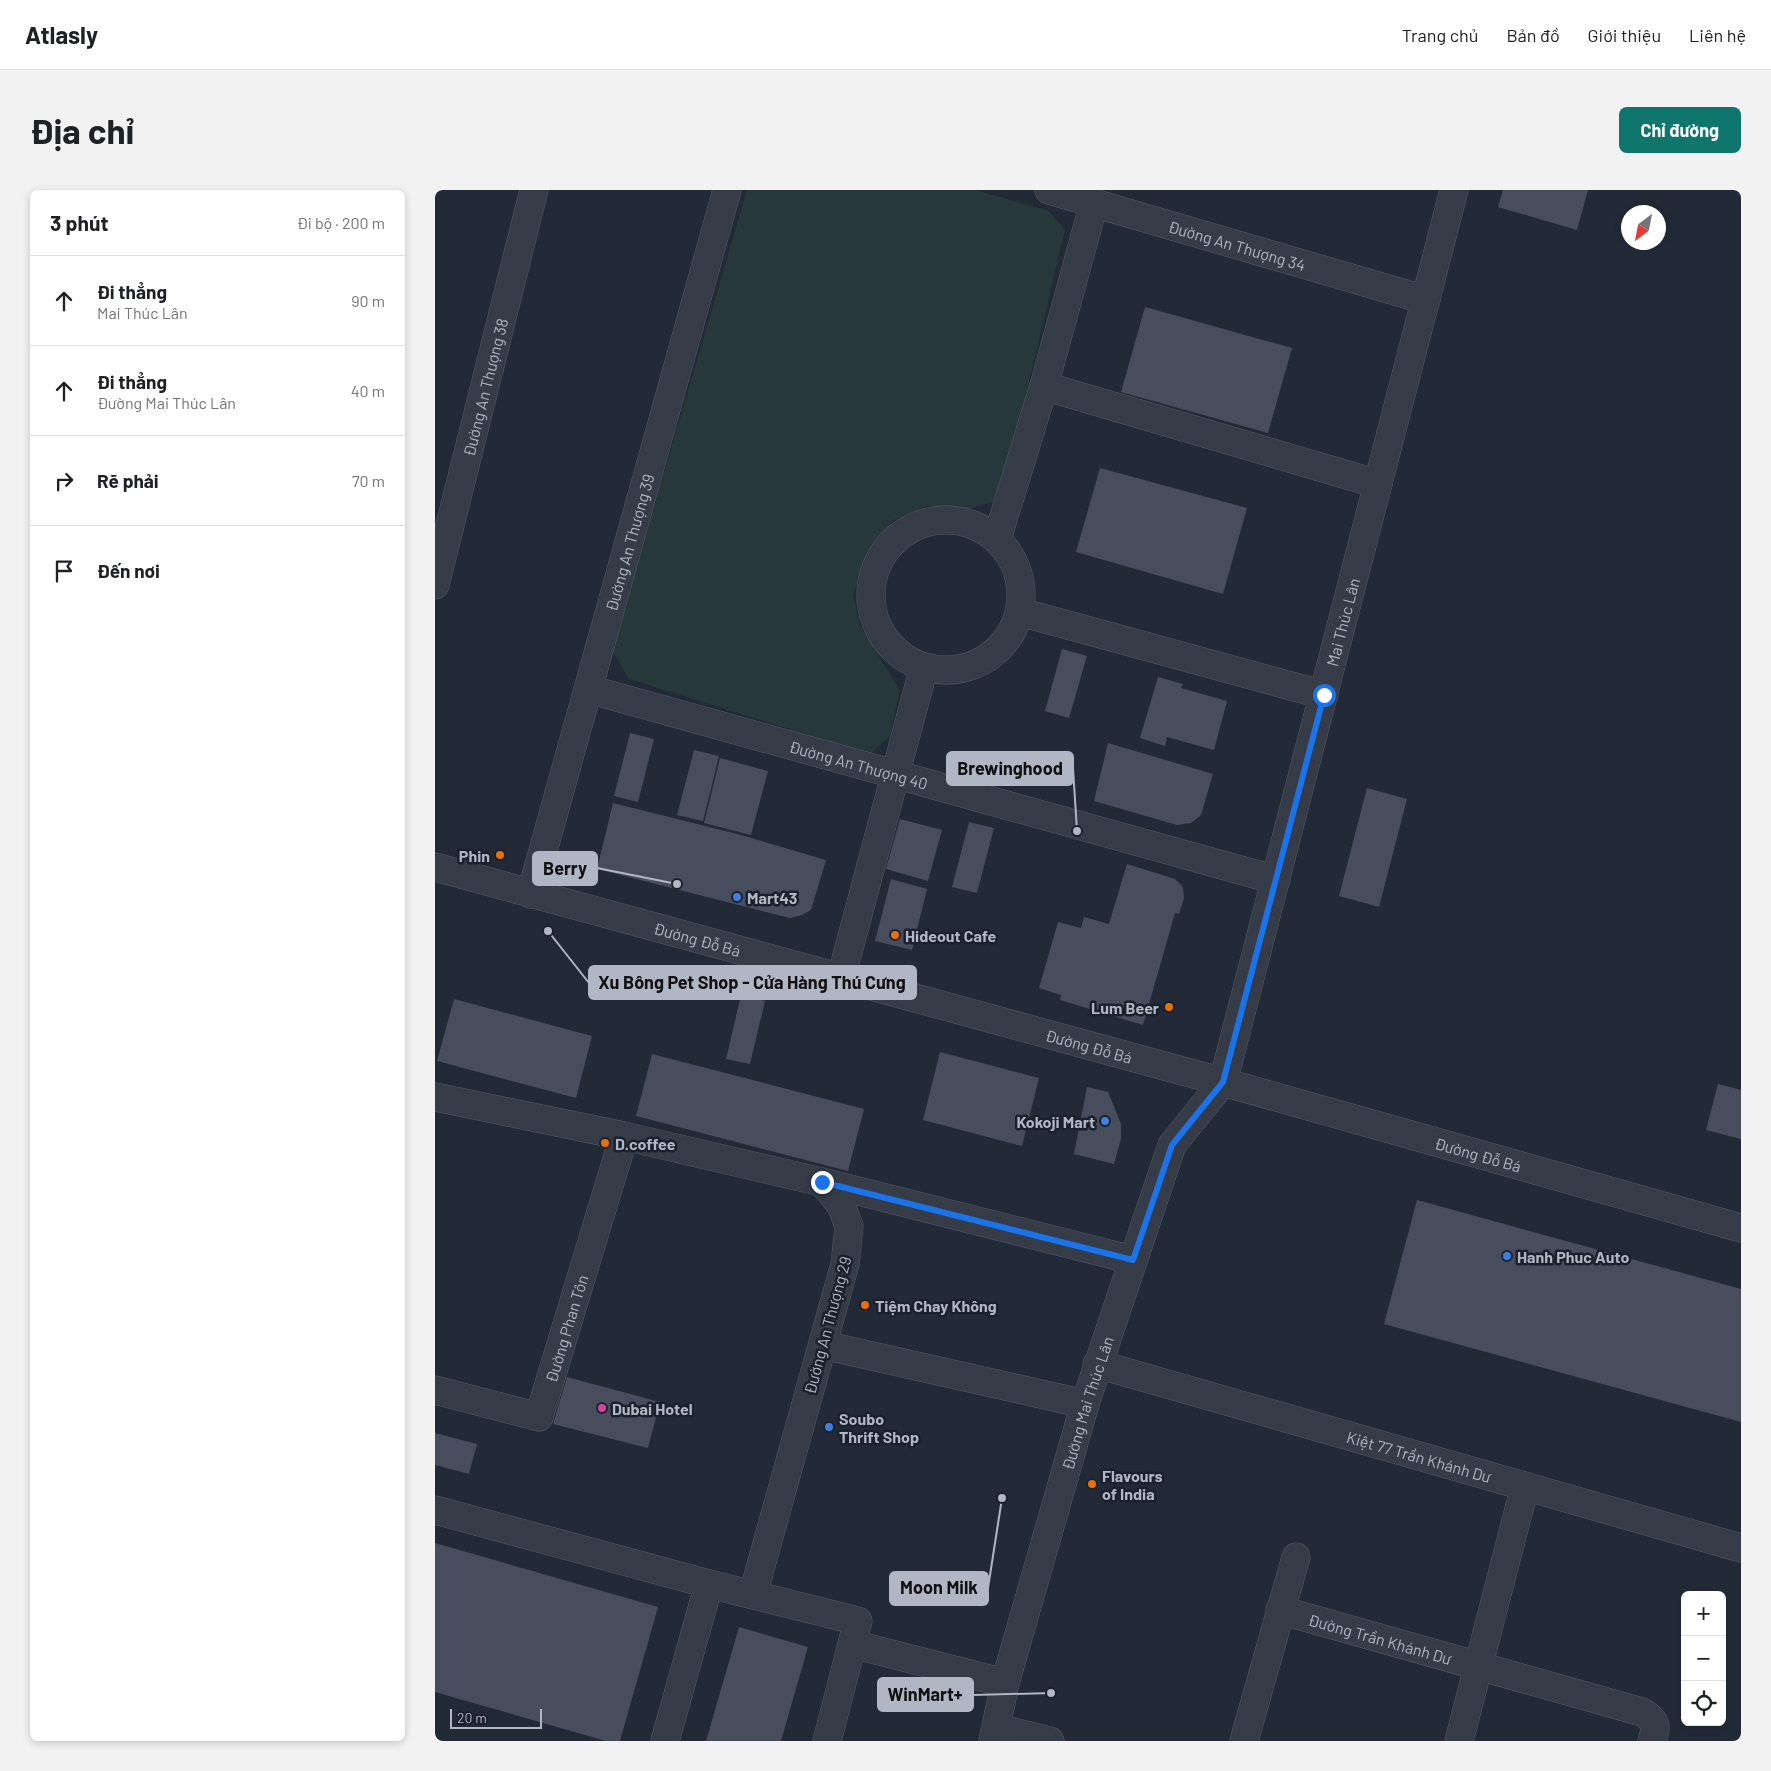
<!DOCTYPE html>
<html lang="vi">
<meta charset="utf-8">
<style>
:root{--surface:#fff;--page:#f2f2f2;--text:#202124;--muted:#757577;--line:#e0e0e0;--accent:#0f766e}
body{margin:0;font-family:Barlow,sans-serif;background:var(--page);color:var(--text)}
.controls{position:absolute;right:15px;bottom:15px;display:grid;overflow:hidden;border-radius:8px;box-shadow:0 2px 8px #0003}
.controls button{width:45px;height:45px;display:grid;place-items:center;padding:0;border:0;border-bottom:1px solid var(--line);background:var(--surface);color:var(--text);font:25px sans-serif}
.compass{position:absolute;left:1186px;top:15px;width:45px;height:45px;border-radius:50%;background:var(--surface);box-shadow:0 2px 8px #0003;rotate:212deg}
.scale{position:absolute;left:15px;bottom:12px;width:92px;box-sizing:border-box;padding-left:5px;border:2px solid #b1b6c4;border-top:0;font-size:14px;line-height:18px;white-space:nowrap;color:#b1b6c4;-webkit-text-stroke:4px #1b212c;paint-order:stroke}
.stop{position:absolute;width:15px;height:15px;margin:-11px;border:4px solid #1a73e8;border-radius:50%;background:#fff}
.stop.end{background:#1a73e8;border-color:#fff;box-shadow:0 1px 5px #0008}
.list{margin:0;padding:0;list-style:none}
h2{display:flex;justify-content:space-between;align-items:center;height:65px;margin:0;padding:0 20px;font-size:21px}
h2 small{font-size:16px;font-weight:400;color:var(--muted)}
.list li{display:grid;grid-template-columns:32px 1fr auto;gap:15px;align-items:center;box-sizing:border-box;height:90px;padding:0 20px;border-top:1px solid var(--line)}
.list b{display:block;font-size:19px;white-space:nowrap}
.list p{margin:0;font-size:16px;white-space:nowrap;color:var(--muted)}
.list em{font-size:16px;font-style:normal;color:var(--muted)}
.icon{flex:none;width:28px;height:28px;fill:none;stroke:currentColor;stroke-width:2;stroke-linecap:round;stroke-linejoin:round}
.map{position:relative;flex:none;width:1306px;height:1551px;overflow:hidden;border-radius:8px}
header{display:flex;align-items:center;gap:30px;box-sizing:border-box;height:70px;padding:0 25px;background:var(--surface);border-bottom:1px solid var(--line)}
header strong{font-size:24px}
nav{display:flex;gap:28px;margin-inline-start:auto;font-size:18px}
.intro{display:flex;align-items:center;justify-content:space-between;box-sizing:border-box;height:120px;padding:0 30px}
h1{margin:0;font-size:35px}
.button{padding:12px 22px;border-radius:8px;background:var(--accent);color:#fff;font-size:18px;font-weight:700}
main{display:flex;gap:30px;padding:0 30px}
aside{flex:1;background:var(--surface);border-radius:8px;box-shadow:0 2px 8px #0003}
.map>svg:first-child{display:block}
.green{fill:#27383a}
.building{fill:#474d5d}
.lines{fill:none;stroke-linecap:round;stroke-linejoin:round}
.minor-casing{stroke:#545965;stroke-width:29}
.minor{stroke:#363c47;stroke-width:28}
.route{stroke:#1a73e8;stroke-width:6}
.food-dot{fill:#e8710a;stroke:#1b212c;stroke-width:2}
.shop-dot{fill:#3f7fe0;stroke:#1b212c;stroke-width:2}
.hotel-dot{fill:#d1479c;stroke:#1b212c;stroke-width:2}
.labels{text-anchor:middle;dominant-baseline:central;stroke-width:5;stroke-linejoin:round;paint-order:stroke}
.street-label{font-size:16px;fill:#b1b6c4;stroke:#1b212c}
.poi-label{font-size:16px;font-weight:bold;fill:#b1b6c4;stroke:#1b212c;text-anchor:start}
.leader{fill:none;stroke:#b1b6c4;stroke-width:2}
.callout-dot{fill:#b1b6c4;stroke:#1b212c;stroke-width:2}
.callout{fill:#b1b6c4;stroke:#b1b6c4;stroke-width:2}
.callout-label{font-size:18px;text-anchor:middle;font-weight:bold;fill:#111}
</style>
<header>
<strong>Atlasly</strong>
<nav><a>Trang chủ</a><a>Bản đồ</a><a>Giới thiệu</a><a>Liên hệ</a></nav>
</header>
<div class="intro"><h1>Địa chỉ</h1><a class="button">Chỉ đường</a></div>
<main>
<aside>
<h2>3 phút<small>Đi bộ · 200 m</small></h2>
<ul class="list">
<li><svg class="icon" aria-label="ahead" viewBox="0 0 24 24"><path d="M12 20V5M6 11l6-6 6 6"/></svg><div><b>Đi thẳng</b><p>Mai Thúc Lân</p></div><em>90 m</em></li>
<li><svg class="icon" aria-label="ahead" viewBox="0 0 24 24"><path d="M12 20V5M6 11l6-6 6 6"/></svg><div><b>Đi thẳng</b><p>Đường Mai Thúc Lân</p></div><em>40 m</em></li>
<li><svg class="icon" aria-label="right" viewBox="0 0 24 24"><path d="M7 20v-9h11M14 6l5 5-5 5"/></svg><div><b>Rẽ phải</b></div><em>70 m</em></li>
<li><svg class="icon" aria-label="arrive" viewBox="0 0 24 24"><path d="M6 21V4h12l-3 4 3 4H6"/></svg><div><b>Đến nơi</b></div></li>
</ul>
</aside>
<div class="map">
<svg width="1306" height="1551" viewBox="0 0 1306 1551">
<rect width="100%" height="100%" fill="#232a37"/>
<!-- green -->
<path class="green" d="M312 0H540L614 21 630 40 566 310 532 319 492 316 459 330 431 364 418 405 425 436 465 500 455 546 435 564 194 489 177 460Z"/>
<!-- building -->
<path class="building" d="M1068 0H1153L1142 40 1063 17Z
M710 117 857 158 833 243 686 202Z
M665 278 812 318 788 404 641 362Z
M627 459 652 466 634 528 610 521Z
M723 487 748 494 746 498 792 511 779 560 732 547 730 556 705 548Z
M195 543 219 549 203 612 179 606Z
M673 553 778 584 766 625 756 633 742 635 659 611Z
M259 560 284 566 268 631 242 625Z
M285 568 333 581 316 645 269 633Z
M932 598 972 609 944 717 904 706Z
M178 613 306 645 391 670 376 720 367 725 355 728 162 679Z
M465 629 507 640 493 691 451 679Z
M534 632 559 638 542 703 517 697Z
M692 674 740 689 748 697 749 708 744 724 740 723 708 835 625 810 626 805 604 798 623 732 646 738 649 727 674 734Z
M456 689 492 699 477 760 440 751Z
M306 805 330 811 315 874 291 869Z
M19 809 157 846 141 908 2 871Z
M505 862 604 888 587 956 488 930Z
M217 864 429 919 413 981 201 926Z
M1283 894 1306 900V949L1271 940Z
M652 897 673 902 686 934V949L679 974 639 964Z
M982 1010 1306 1099V1232L949 1134Z
M132 1187 225 1212 213 1258 118 1234Z
M0 1243 42 1254 34 1284 0 1275Z
M0 1353 223 1417 185 1551H171L0 1502Z
M304 1437 373 1457 346 1551H271Z"/>
<g class="lines">
<defs>
<g id="minor">
<path id="s1" d="M614 0 991 110"/>
<path d="M609 196 943 294"/>
<circle cx="511" cy="405" r="75"/>
<path d="M562 349 609 196 659 13"/>
<path id="s2" d="M0 395 99 0"/>
<path d="M585 422 889 505"/>
<path id="s3" d="M153 499 841 690"/>
<path id="s4" d="M0 677 788 892 1306 1038"/>
<path id="s5" d="M96 704 292 0"/>
<path d="M406 788 489 477"/>
<path d="M0 907 189 946 387 992 406 1015 414 1036 410 1074 318 1404"/>
<path d="M387 992 698 1070"/>
<path d="M388 1155 650 1214"/>
<path id="s6" d="M662 1174 1306 1358"/>
<path id="s7" d="M0 1200 104 1227 189 946"/>
<path d="M0 1320 274 1394 423 1431 417 1454 570 1493"/>
<path id="s8" d="M845 1420 1207 1522C1222 1531 1222 1535 1217 1551"/>
<path d="M562 1538 615 1551"/>
<path d="M230 1551 274 1394"/>
<path d="M392 1551 417 1454"/>
<path id="s9" d="M558 1551 570 1493 650 1214 737 955 788 892 1019 0"/>
<path d="M809 1551 861 1367"/>
<path d="M1024 1551 1090 1296"/>
</g>
</defs>
<!-- minor casing -->
<use href="#minor" class="minor-casing"/>
<!-- minor -->
<use href="#minor" class="minor"/>
</g>
<g class="lines">
<!-- route -->
<path class="route" d="M387 992 698 1070 737 955 788 892 889 505"/>
</g>
<!-- markers -->
<g class="food-dot">
<circle cx="65" cy="665" r="5"/>
<circle cx="460" cy="745" r="5"/>
<circle cx="734" cy="817" r="5"/>
<circle cx="170" cy="953" r="5"/>
<circle cx="430" cy="1115" r="5"/>
<circle cx="657" cy="1294" r="5"/>
</g>
<g class="shop-dot">
<circle cx="302" cy="707" r="5"/>
<circle cx="670" cy="931" r="5"/>
<circle cx="1072" cy="1066" r="5"/>
<circle cx="394" cy="1237" r="5"/>
</g>
<circle class="hotel-dot" cx="167" cy="1218" r="5"/>
<g class="labels">
<!-- street labels -->
<g class="street-label">
<text stroke="none"><textPath href="#s1" startOffset="196">Đường An Thượng 34</textPath></text>
<text stroke="none"><textPath href="#s2" startOffset="204">Đường An Thượng 38</textPath></text>
<text stroke="none"><textPath href="#s5" startOffset="365">Đường An Thượng 39</textPath></text>
<text stroke="none"><textPath href="#s9" startOffset="1179">Mai Thúc Lân</textPath></text>
<text stroke="none"><textPath href="#s3" startOffset="281">Đường An Thượng 40</textPath></text>
<text stroke="none"><textPath href="#s4" startOffset="272">Đường Đỗ Bá</textPath></text>
<text stroke="none"><textPath href="#s4" startOffset="678">Đường Đỗ Bá</textPath></text>
<text stroke="none"><textPath href="#s4" startOffset="1082">Đường Đỗ Bá</textPath></text>
<text transform="translate(392 1135) rotate(-75)">Đường An Thượng 29</text>
<text stroke="none"><textPath href="#s7" startOffset="200">Đường Phan Tôn</textPath></text>
<text stroke="none"><textPath href="#s9" startOffset="351">Đường Mai Thúc Lân</textPath></text>
<text stroke="none"><textPath href="#s6" startOffset="335">Kiệt 77 Trần Khánh Dư</textPath></text>
<text stroke="none"><textPath href="#s8" startOffset="104">Đường Trần Khánh Dư</textPath></text>
</g>
<!-- poi labels -->
<g class="poi-label">
<text x="55" y="665" text-anchor="end">Phin</text>
<text x="312" y="707">Mart43</text>
<text x="470" y="745">Hideout Cafe</text>
<text x="724" y="817" text-anchor="end">Lum Beer</text>
<text x="660" y="931" text-anchor="end">Kokoji Mart</text>
<text x="180" y="953">D.coffee</text>
<text x="1082" y="1066">Hanh Phuc Auto</text>
<text x="440" y="1115">Tiệm Chay Không</text>
<text x="177" y="1218">Dubai Hotel</text>
<text x="404" y="1228">Soubo<tspan x="404" dy="18">Thrift Shop</tspan></text>
<text x="667" y="1285">Flavours<tspan x="667" dy="18">of India</tspan></text>
</g>
</g>
<!-- callouts -->
<path class="leader" d="M642 641L638 578M242 694L162 678M113 741L154 793M567 1308L553 1398M616 1503L538 1505"/>
<g class="callout-dot">
<circle cx="642" cy="641" r="5"/>
<circle cx="242" cy="694" r="5"/>
<circle cx="113" cy="741" r="5"/>
<circle cx="567" cy="1308" r="5"/>
<circle cx="616" cy="1503" r="5"/>
</g>
<g class="callout">
<rect x="512" y="562" width="126" height="33" rx="5"/>
<rect x="98" y="662" width="64" height="33" rx="5"/>
<rect x="154" y="776" width="327" height="33" rx="5"/>
<rect x="455" y="1382" width="98" height="33" rx="5"/>
<rect x="443" y="1488" width="95" height="33" rx="5"/>
</g>
<g class="callout-label">
<text x="575" y="585">Brewinghood</text>
<text x="130" y="685">Berry</text>
<text x="317" y="799">Xu Bông Pet Shop - Cửa Hàng Thú Cưng</text>
<text x="504" y="1404">Moon Milk</text>
<text x="490" y="1511">WinMart+</text>
</g>
</svg>
<div class="controls">
<button>+</button>
<button>−</button>
<button><svg class="icon" aria-label="locate" viewBox="0 0 24 24"><circle cx="12" cy="12" r="6"/><path d="M12 2v4M12 18v4M2 12h4M18 12h4"/></svg></button>
</div>
<svg class="compass" viewBox="-18 -18 36 36"><path d="M0-13l5 13h-10z" fill="#e53935"/><path d="M0 13l5-13h-10z" fill="#757577"/></svg>
<div class="scale">20 m</div>
<div class="stop" style="left:889px;top:505px"></div>
<div class="stop end" style="left:387px;top:992px"></div>
</div>
</main>
